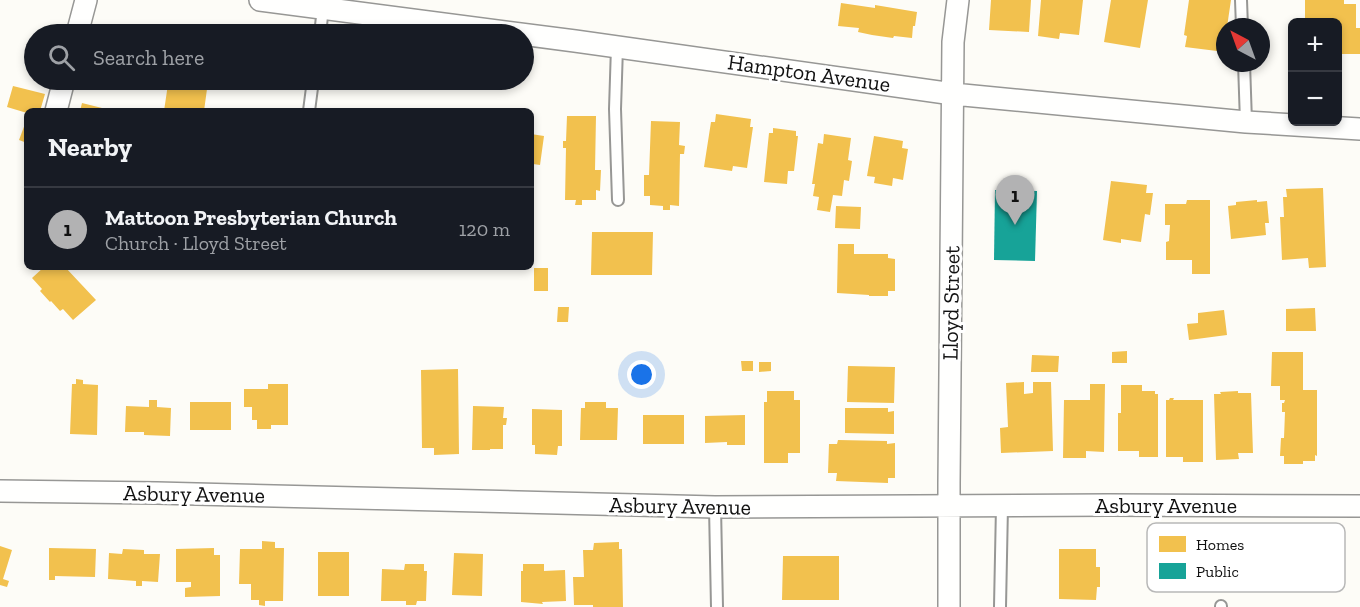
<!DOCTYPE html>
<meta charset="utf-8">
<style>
:root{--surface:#171b24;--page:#20242c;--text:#f1f3f6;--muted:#9ea1a6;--line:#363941;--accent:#b2b2b3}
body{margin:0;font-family:"Zilla Slab",serif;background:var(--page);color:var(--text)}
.controls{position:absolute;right:18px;top:18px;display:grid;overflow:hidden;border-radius:9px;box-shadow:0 3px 9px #0003}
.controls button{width:54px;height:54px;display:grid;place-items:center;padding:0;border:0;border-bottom:2px solid var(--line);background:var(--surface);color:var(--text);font:30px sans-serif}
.compass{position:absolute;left:1216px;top:18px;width:54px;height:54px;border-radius:50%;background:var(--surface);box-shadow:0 3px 9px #0003;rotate:319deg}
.you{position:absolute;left:642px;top:375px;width:21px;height:21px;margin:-15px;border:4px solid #fff;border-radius:50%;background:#1a73e8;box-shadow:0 0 0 9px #1a73e833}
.badge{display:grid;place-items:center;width:39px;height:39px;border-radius:50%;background:var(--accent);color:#111;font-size:20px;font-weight:700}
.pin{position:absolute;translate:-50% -50px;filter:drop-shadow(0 2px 3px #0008)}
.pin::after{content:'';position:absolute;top:32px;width:21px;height:18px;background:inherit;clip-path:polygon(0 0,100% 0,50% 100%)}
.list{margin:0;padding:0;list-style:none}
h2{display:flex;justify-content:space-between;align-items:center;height:78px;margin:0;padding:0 24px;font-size:26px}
h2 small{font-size:20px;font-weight:400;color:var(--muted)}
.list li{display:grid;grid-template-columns:39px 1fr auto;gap:18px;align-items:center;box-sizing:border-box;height:84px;padding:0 24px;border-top:2px solid var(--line)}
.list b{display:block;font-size:22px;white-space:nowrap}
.list p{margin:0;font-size:20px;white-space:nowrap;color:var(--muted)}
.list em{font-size:20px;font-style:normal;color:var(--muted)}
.icon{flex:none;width:33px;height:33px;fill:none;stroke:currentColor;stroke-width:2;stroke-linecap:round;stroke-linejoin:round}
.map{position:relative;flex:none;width:1360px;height:607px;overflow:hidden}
.search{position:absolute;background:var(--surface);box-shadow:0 3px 9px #0003;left:24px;top:24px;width:510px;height:66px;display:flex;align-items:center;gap:15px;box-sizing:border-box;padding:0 21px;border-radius:33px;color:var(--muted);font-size:22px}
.panel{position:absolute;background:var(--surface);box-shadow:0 3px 9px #0003;left:24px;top:108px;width:510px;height:162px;border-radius:9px}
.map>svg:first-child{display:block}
.homes{fill:#f2c14e}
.public{fill:#17a398}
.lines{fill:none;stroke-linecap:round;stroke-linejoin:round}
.service-casing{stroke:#979795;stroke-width:14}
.minor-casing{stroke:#979795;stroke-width:24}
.service{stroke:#fffffe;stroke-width:10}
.minor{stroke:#fffffe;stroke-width:21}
.labels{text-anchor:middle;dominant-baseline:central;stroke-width:6;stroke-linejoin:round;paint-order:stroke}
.street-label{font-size:22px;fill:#111;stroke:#fff}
.key{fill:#fff;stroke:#b8b8b8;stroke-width:1.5}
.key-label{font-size:16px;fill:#111}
</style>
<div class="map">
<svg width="1360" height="607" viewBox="0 0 1360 607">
<rect width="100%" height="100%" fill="#fdfcf7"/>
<!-- homes -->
<path class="homes" d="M991 0H1031L1029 32 989 30Z
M1041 0H1083L1079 35 1060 33 1059 39 1038 36Z
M1111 0H1148L1140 48 1104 42Z
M1189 0H1231L1227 27H1225V52L1185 47 1187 36 1184 35Z
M1305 0H1344V4H1356V28H1360V54H1338V22H1305Z
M841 3 875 8V5L917 12 915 26H913L912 38 894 36 893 38 872 35 858 32 859 28 838 26Z
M179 80H200L199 88 207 89 204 111H164L168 84 178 85Z
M13 86 45 94 40 111H27V113L7 107Z
M82 103 110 110V111H80Z
M716 114 751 119 750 127H753L747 168 733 166 732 171 704 167 711 122H715Z
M567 116H596L595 170H601L600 191 596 190V200H582V205H575L576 200H565L566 148H563V141H566Z
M651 121 680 122 679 145 685 146 684 154H680L679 206 670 205V210H663V206L650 205V196H644V175H649Z
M25 124H27V143L19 140Z
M773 128 796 131V136H798L794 171H788L787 184 764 182 769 133H773Z
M531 134 544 136 540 165 533 164 532 171H531Z
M824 134 851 138 848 160 852 161 849 181 844 180 842 196 833 195 830 212 817 210 819 197 813 196 815 184H812L818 143 823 144Z
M874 136 903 141 902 148 908 149 903 180 893 178 892 186 874 183 875 177 867 176Z
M1111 181 1147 185 1146 193H1153L1150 215 1145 214 1141 242 1121 239V243L1103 240Z
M1323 188 1326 267 1309 268 1308 258 1282 260 1280 217H1284L1283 197H1287L1286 189Z
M1187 200H1210V274H1192V260H1166V242L1169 241 1170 225H1165V204H1186Z
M1257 200V202L1267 201 1269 223H1265L1266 235 1231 239 1228 206 1236 205V202Z
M836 206 861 207 860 229 835 228Z
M592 232H653L652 275H591Z
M838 244H854V254H888V258L895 259V291H888V296H869V295L837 293Z
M44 267H65L96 300 73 320 63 309 60 311 51 301 50 302 40 291 42 289 32 278Z
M534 268H548V291H534Z
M558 307H569L568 322H557Z
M1315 308 1316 331H1286V309Z
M1224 310 1227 335 1189 340 1187 324 1198 323V313Z
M1127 351V363H1112V352Z
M1272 352H1303V390H1317V456L1315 455V461H1303V464H1284V456H1280L1281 438H1284L1285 412H1282V403H1284L1285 400H1280V386H1271Z
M1032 355 1059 356 1058 372H1031Z
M741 361H753V371H742Z
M759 362H771V371L759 372Z
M848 366 895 367 894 403 847 402Z
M458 369 459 454 434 455V448H422L421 370Z
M76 379 83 380V384L98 385 97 435 70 434 72 384H76Z
M1024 382V394L1033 393V382H1051L1053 451 1001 453 1000 428 1008 427 1006 383Z
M268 384H288V425H271V429H257V420H252V407H244V389H268Z
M1090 384H1105L1104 452 1086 451V458H1063L1064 400H1090Z
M1121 385H1142V391H1155V394H1158V457H1139V451H1118V413H1121Z
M767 391H794V400H800V453H788V463H764V402H767Z
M1238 391V393H1251L1253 453H1238L1239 459 1216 460 1214 394H1221L1220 392Z
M1170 398H1174L1173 400H1203V462H1183V457H1166V400H1169Z
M149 400H157V407L171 408 170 436 144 435V432H125L126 406 149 407Z
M190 402H231V430H190Z
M585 402H606V408H618L617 440H580L581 408H585Z
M473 406 504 407 503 418H507L506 425H503V449H490V450H472Z
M845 408H888V412L894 411V434L845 433Z
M532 409 562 410V446H558L557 455 535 454V445H532Z
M643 415H684V444H643Z
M745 415V445H727V442L705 443V416Z
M838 440 887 441V444L895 443V478H888V483L836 481 837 473H828L829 444H837Z
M262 541 275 542V548H284L283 601H265V606L259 605V600H251V584H239L240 549H262Z
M619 542V549H622L623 607H593V605H574L573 577H584L583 550H593L594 543Z
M0 546 12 550 3 579 9 581 7 587 0 585Z
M49 548 96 549 95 577 55 576V580H49Z
M214 548V555H220V596L185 597V588L191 587V582H176V549Z
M123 549 144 550V554H160L158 582 142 581V586H136V581L108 579 109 553 122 554Z
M1059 549H1096V567H1100V587H1097L1096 600 1059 599Z
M318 552H349V596H318Z
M454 553 483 554 482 596 452 595Z
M783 556H839V600H782Z
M405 564H424V571H427L426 601H417L416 605H406V601H381L382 569 404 570Z
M523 564H544V571L565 570 566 601 542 602 543 604 521 602V571H523Z"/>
<!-- public -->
<path class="public" d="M995 190 1037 191 1035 261 994 260Z"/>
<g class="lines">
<defs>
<path id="service" d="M1241 0 1242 27
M320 34 323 8
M617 47 615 109 618 200
M1244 63 1246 122
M309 111 313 80
M715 507 717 607
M1221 606V607
M1000 607 1002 506"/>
<path id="minor" d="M260 0 575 41 953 94 1246 122 1360 129
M77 34 86 0
M56 111 64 80
M0 491 157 493 715 507 1109 505 1360 506
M949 607V483L953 42 958 0"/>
</defs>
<!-- service casing -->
<use href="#service" class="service-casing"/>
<!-- minor casing -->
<use href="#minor" class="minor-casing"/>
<!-- service -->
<use href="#service" class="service"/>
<!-- minor -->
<use href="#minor" class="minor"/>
</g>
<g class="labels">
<!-- street labels -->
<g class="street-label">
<text transform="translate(809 73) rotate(8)">Hampton Avenue</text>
<text transform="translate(951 303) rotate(-89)">Lloyd Street</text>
<text transform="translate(194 494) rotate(1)">Asbury Avenue</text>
<text x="1166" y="505">Asbury Avenue</text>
<text transform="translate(680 506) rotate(1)">Asbury Avenue</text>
</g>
</g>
<!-- legend -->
<rect x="1147" y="523" width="198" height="69" rx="9" class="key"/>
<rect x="1159" y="536" width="27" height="16" fill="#f2c14e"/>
<rect x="1159" y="563" width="27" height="16" fill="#17a398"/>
<g class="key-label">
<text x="1196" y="550">Homes</text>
<text x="1196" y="577">Public</text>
</g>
</svg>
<div class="controls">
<button>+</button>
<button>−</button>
</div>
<svg class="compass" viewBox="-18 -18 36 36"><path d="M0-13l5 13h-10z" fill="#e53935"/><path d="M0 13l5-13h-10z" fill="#9ea1a6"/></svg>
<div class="you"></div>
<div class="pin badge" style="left:1015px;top:225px">1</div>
<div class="search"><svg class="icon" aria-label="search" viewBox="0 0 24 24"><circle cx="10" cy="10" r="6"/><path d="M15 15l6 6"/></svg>Search here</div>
<section class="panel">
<h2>Nearby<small></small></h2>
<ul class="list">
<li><span class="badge">1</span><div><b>Mattoon Presbyterian Church</b><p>Church · Lloyd Street</p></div><em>120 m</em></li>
</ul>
</section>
</div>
